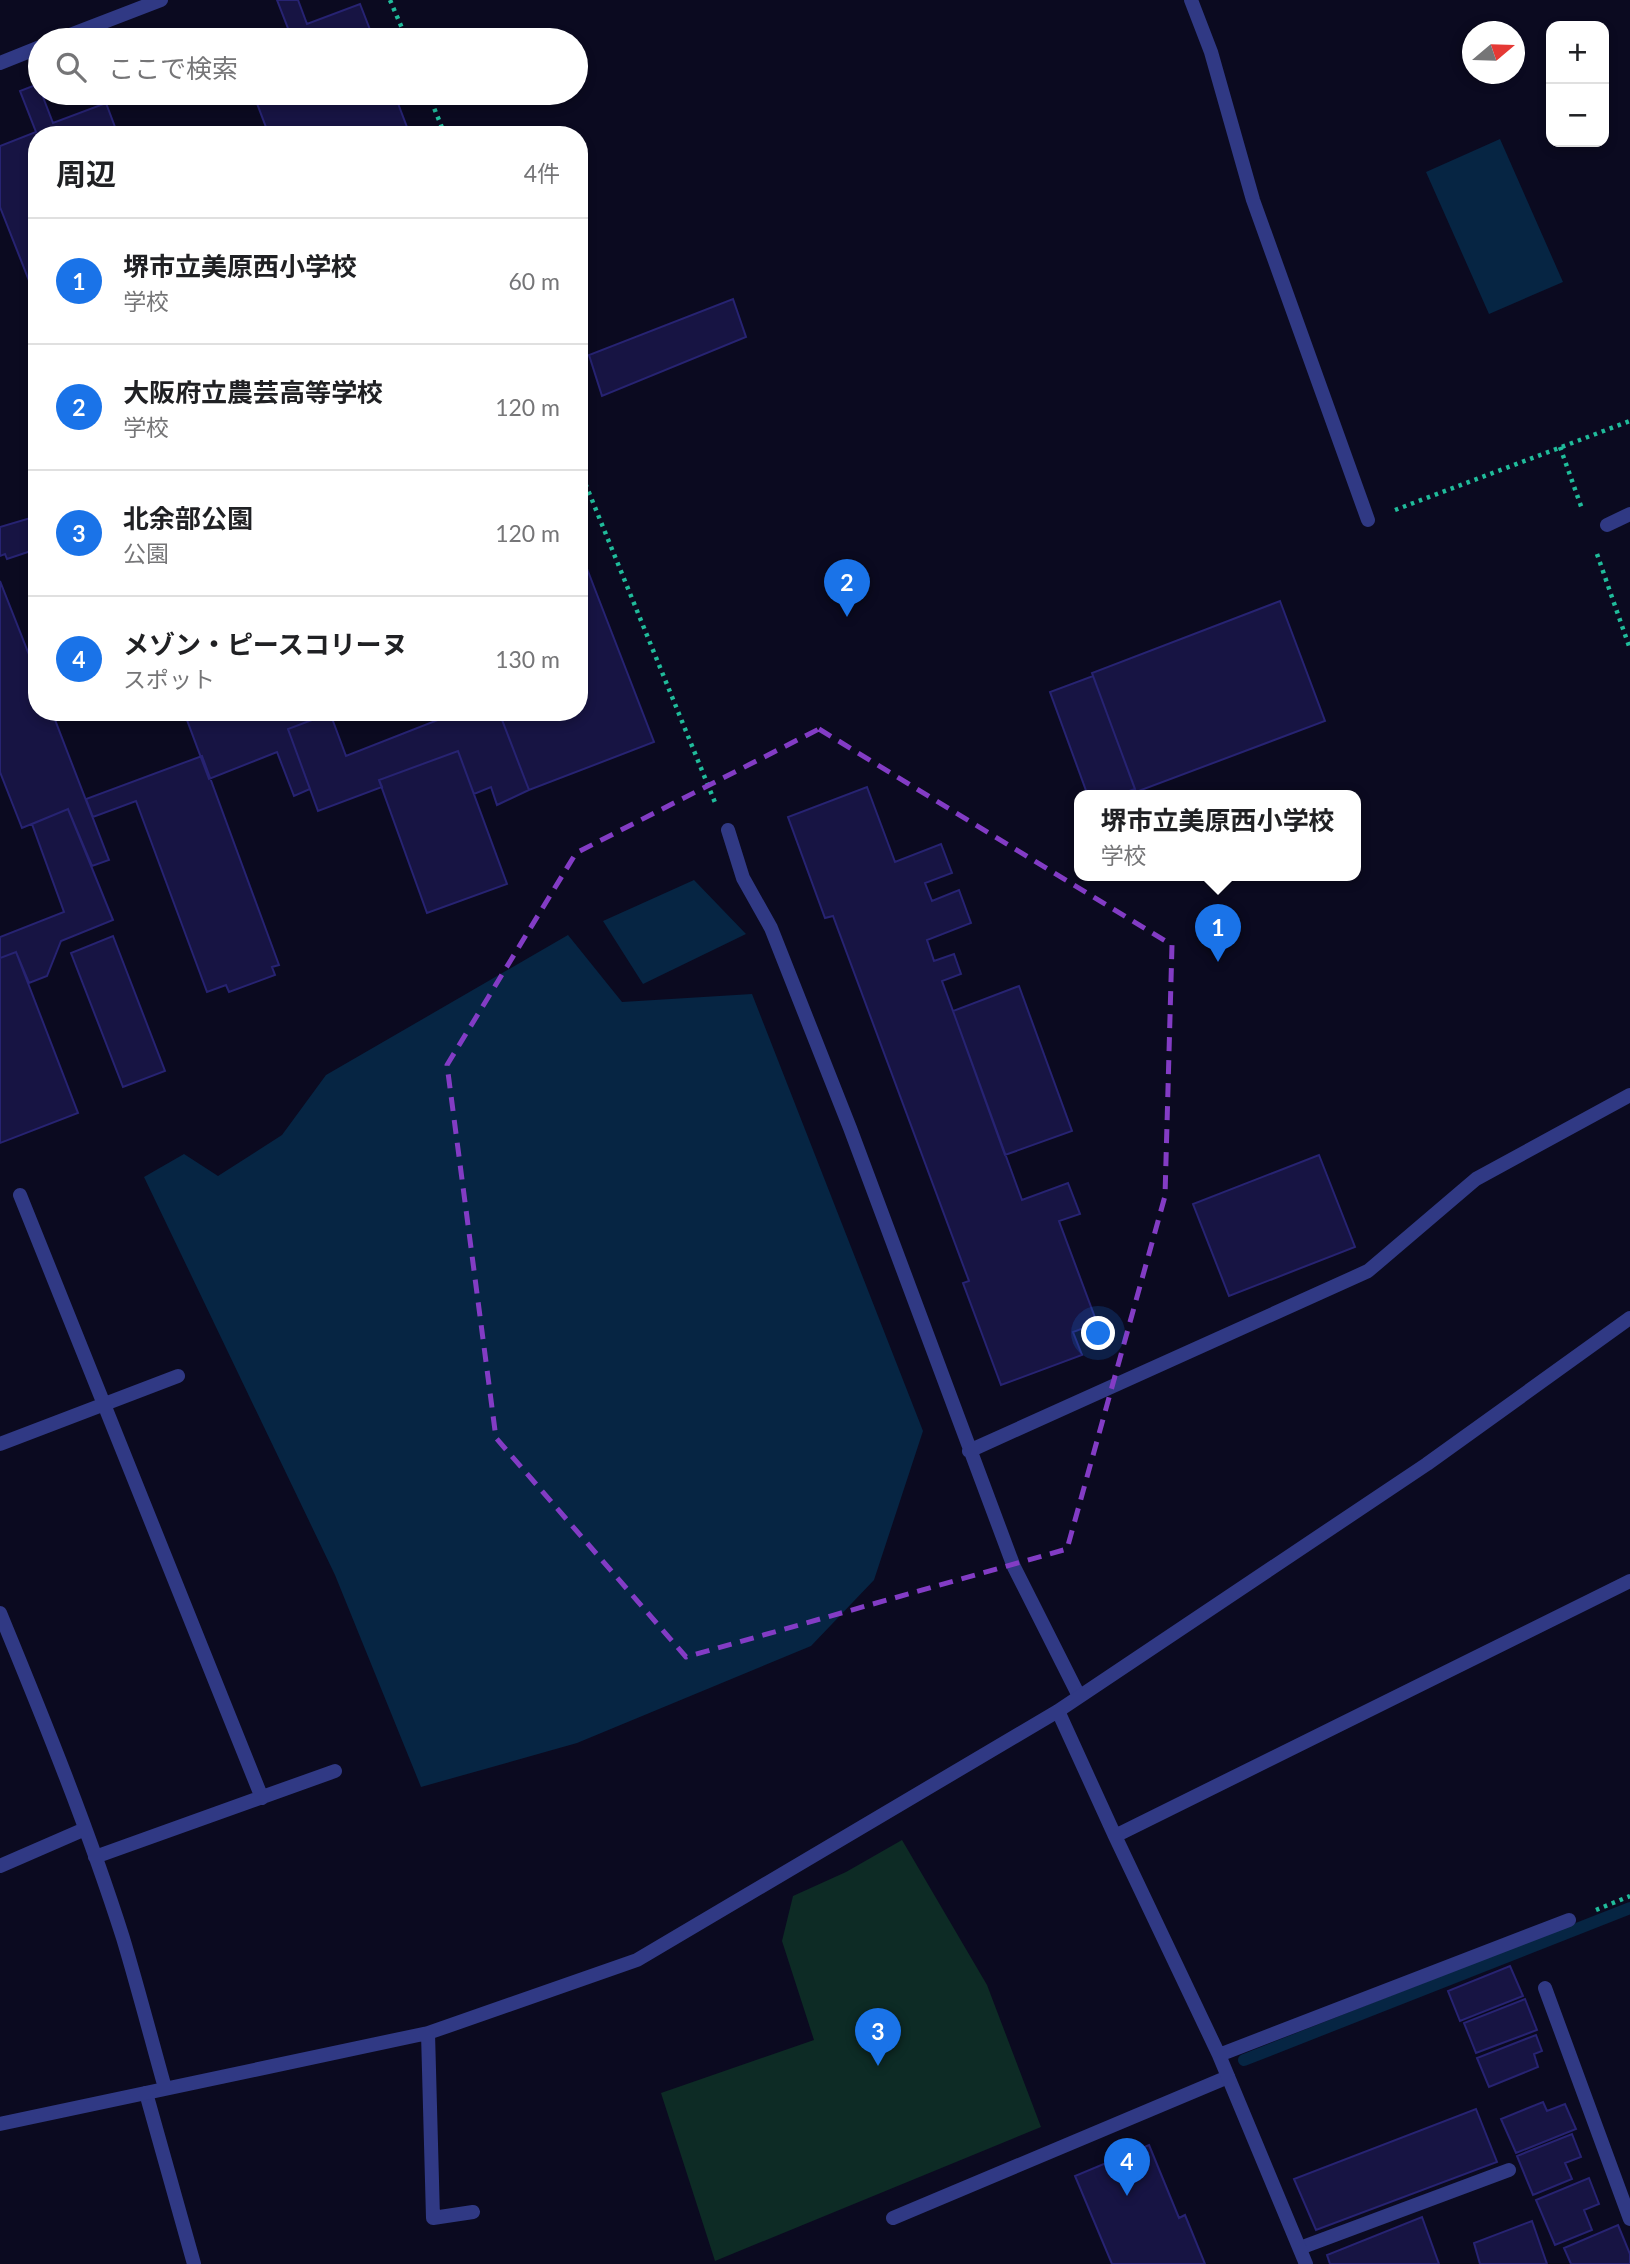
<!DOCTYPE html>
<html lang="ja">
<meta charset="utf-8">
<style>
:root{--surface:#fff;--page:#f6f6f6;--text:#202124;--muted:#757577;--line:#e0e0e0;--accent:#1a73e8}
body{margin:0;font-family:Lato,"Noto Sans JP",sans-serif;background:var(--page);color:var(--text)}
.controls{position:absolute;right:21px;top:21px;display:grid;overflow:hidden;border-radius:14px;box-shadow:0 4px 10px #0003}
.controls button{width:63px;height:63px;display:grid;place-items:center;padding:0;border:0;border-bottom:2px solid var(--line);background:var(--surface);color:var(--text);font:35px sans-serif}
.compass{position:absolute;left:1462px;top:21px;width:63px;height:63px;border-radius:50%;background:var(--surface);box-shadow:0 4px 10px #0003;rotate:71deg}
.you{position:absolute;left:1099px;top:1334px;width:24px;height:24px;margin:-18px;border:5px solid #fff;border-radius:50%;background:#1a73e8;box-shadow:0 0 0 10px #1a73e833}
.badge{display:grid;place-items:center;width:46px;height:46px;border-radius:50%;background:var(--accent);color:#fff;font-size:23px;font-weight:700}
.pin{position:absolute;translate:-50% -58px;filter:drop-shadow(0 2px 4px #0008)}
.pin::after{content:'';position:absolute;top:37px;width:24px;height:21px;background:inherit;clip-path:polygon(0 0,100% 0,50% 100%)}
.popup{position:absolute;left:1074px;top:790px;width:287px;height:91px;box-sizing:border-box;display:grid;place-content:center;border-radius:14px;background:var(--surface);filter:drop-shadow(0 2px 5px #0005);font-size:23px;white-space:nowrap;color:var(--muted)}
.popup b{font-size:26px;color:var(--text)}
.popup::after{content:'';position:absolute;left:50%;top:100%;margin-left:-14px;border:14px solid transparent;border-top-color:var(--surface)}
.list{margin:0;padding:0;list-style:none}
h2{display:flex;justify-content:space-between;align-items:center;height:91px;margin:0;padding:0 28px;font-size:30px}
h2 small{font-size:23px;font-weight:400;color:var(--muted)}
.list li{display:grid;grid-template-columns:46px 1fr auto;gap:21px;align-items:center;box-sizing:border-box;height:126px;padding:0 28px;border-top:2px solid var(--line)}
.list b{display:block;font-size:26px;white-space:nowrap}
.list p{margin:0;font-size:23px;white-space:nowrap;color:var(--muted)}
.list em{font-size:23px;font-style:normal;color:var(--muted)}
.icon{flex:none;width:38px;height:38px;fill:none;stroke:currentColor;stroke-width:2;stroke-linecap:round;stroke-linejoin:round}
.map{position:relative;flex:none;width:1630px;height:2264px;overflow:hidden}
.search{position:absolute;background:var(--surface);box-shadow:0 4px 10px #0003;left:28px;top:28px;width:560px;height:77px;display:flex;align-items:center;gap:18px;box-sizing:border-box;padding:0 24px;border-radius:38px;color:var(--muted);font-size:26px}
.panel{position:absolute;background:var(--surface);box-shadow:0 4px 10px #0003;left:28px;top:126px;width:560px;height:595px;border-radius:28px}
.map>svg:first-child{display:block}
.green{fill:#0d2b25}
.water{fill:#062543}
.lines{fill:none;stroke-linecap:round;stroke-linejoin:round}
.stream{stroke:#062543;stroke-width:12}
.building{fill:#171443;stroke:#272372;stroke-width:2}
.path{stroke:#20bc9b;stroke-width:4.5;stroke-dasharray:3.5 5;stroke-linecap:butt}
.lane{stroke:#303984;stroke-width:14}
.street{stroke:#303984;stroke-width:14}
.marked{fill:none;stroke:#833cc5;stroke-width:5;stroke-dasharray:14 9;stroke-linejoin:round}
</style>
<div class="map">
<svg width="1630" height="2264" viewBox="0 0 1630 2264">
<rect width="100%" height="100%" fill="#0b0a20"/>
<!-- green -->
<path class="green" d="M902 1840 987 1985 1041 2127 715 2261 661 2093 814 2040 782 1941 793 1896 846 1872Z"/>
<!-- water -->
<path class="water" d="M1500 139 1563 282 1489 314 1426 172Z
M694 880 746 934 643 984 603 921Z
M568 935 622 1002 752 994 923 1431 874 1580 811 1646 577 1743 421 1787 335 1575 144 1177 184 1154 218 1176 282 1135 326 1075Z"/>
<g class="lines">
<!-- stream -->
<path class="stream" d="M1244 2060 1630 1908"/>
</g>
<!-- building -->
<path class="building" d="M277 0H298L307 24 360 4 374 40H265L289 31Z
M38 84 53 123 106 103 118 135H37V301L0 207V146L36 132 20 91Z
M253 93H394L410 135H269Z
M733 299 746 337 602 396 589 355Z
M37 516V549L7 559 5 554 0 556V527Z
M579 548 654 742 529 790 499 712H579Z
M0 581 37 675V712H52L109 860 92 866 68 809 22 828 0 772Z
M1280 601 1325 721 1136 792 1092 673Z
M1093 676 1135 789 1115 796H1088L1050 692Z
M184 712H333L288 729 310 789 294 796 277 752 209 779Z
M458 712H499L529 790 497 805 491 787 474 794 458 751 379 780 382 787 318 811 288 729 330 713 346 756Z
M458 751 507 884 427 913 379 780Z
M202 756 279 965 272 967 275 975 229 992 226 985 207 992 136 801 93 817 86 799Z
M867 787 895 862 941 844 952 873 925 883 932 901 959 890 971 923 927 940 934 961 954 954 961 974 942 981 1022 1200 1068 1183 1080 1214 1059 1221 1097 1323 1073 1332 1082 1355 1001 1385 963 1283 969 1281 833 916 825 918 788 817Z
M68 809 113 920 61 941 47 976 29 983 16 952 0 958V937L64 912 32 824Z
M113 936 165 1071 123 1087 71 953Z
M16 952 78 1113 0 1143V958Z
M1019 986 1072 1131 1005 1155 953 1011Z
M1319 1155 1355 1247 1229 1296 1193 1204Z
M1510 1966 1523 1996 1460 2021 1448 1991Z
M1525 1999 1537 2030 1476 2053 1464 2023Z
M1536 2035 1542 2051 1534 2054 1538 2067 1489 2087 1477 2058Z
M1543 2102 1547 2111 1565 2104 1576 2129 1516 2153 1501 2119Z
M1476 2109 1497 2162 1316 2230 1294 2179Z
M1572 2134 1581 2157 1565 2163 1572 2179 1533 2195 1517 2156Z
M1149 2145 1179 2218 1185 2215 1205 2264H1112L1075 2176Z
M1589 2178 1599 2204 1584 2210 1592 2230 1555 2245 1536 2200Z
M1422 2217 1439 2264H1330L1327 2255Z
M1532 2221 1547 2264H1480L1474 2243Z
M1618 2225 1630 2254V2264H1571L1564 2248Z"/>
<g class="lines">
<!-- path -->
<path class="path" d="M390 0 407 40
M428 93 445 135
M1560 447 1582 509
M579 468 716 805
M1395 510 1630 421
M1597 554 1630 649
M1596 1910 1630 1896"/>
<!-- lane -->
<path class="lane" d="M57 40 161 0
M0 63 40 47
M728 830 743 878 771 928 850 1128 1014 1567 1079 1696
M969 1451 1368 1271 1476 1179 1630 1095
M146 2093 194 2264
M893 2218 1228 2077
M1300 2248 1509 2170"/>
<!-- street -->
<path class="street" d="M1191 0 1211 52 1253 200 1368 520
M1607 525 1630 514
M20 1195 262 1798
M0 1444 178 1376
M0 1613C44 1720 88 1828 123 1938 138 1988 151 2038 165 2088
M1058 1711 1115 1836 1219 2055 1306 2264
M1115 1836 1630 1581
M95 1857 335 1771
M0 1866 85 1829
M1545 1988 1630 2219
M428 2033 433 2218 473 2212
M1219 2055 1569 1920
M0 2124 428 2033 637 1960 1058 1711 1427 1464 1630 1318"/>
</g>
<!-- marked area -->
<path class="marked" d="M819 729 1172 945 1165 1196 1067 1549 686 1657 496 1438 447 1065 576 853Z"/>
</svg>
<div class="controls">
<button>+</button>
<button>−</button>
</div>
<svg class="compass" viewBox="-18 -18 36 36"><path d="M0-13l5 13h-10z" fill="#e53935"/><path d="M0 13l5-13h-10z" fill="#757577"/></svg>
<div class="you"></div>
<div class="pin badge" style="left:1218px;top:962px">1</div>
<div class="popup"><b>堺市立美原西小学校</b>学校</div>
<div class="pin badge" style="left:847px;top:617px">2</div>
<div class="pin badge" style="left:878px;top:2066px">3</div>
<div class="pin badge" style="left:1127px;top:2196px">4</div>
<div class="search"><svg class="icon" aria-label="search" viewBox="0 0 24 24"><circle cx="10" cy="10" r="6"/><path d="M15 15l6 6"/></svg>ここで検索</div>
<section class="panel">
<h2>周辺<small>4件</small></h2>
<ul class="list">
<li><span class="badge">1</span><div><b>堺市立美原西小学校</b><p>学校</p></div><em>60 m</em></li>
<li><span class="badge">2</span><div><b>大阪府立農芸高等学校</b><p>学校</p></div><em>120 m</em></li>
<li><span class="badge">3</span><div><b>北余部公園</b><p>公園</p></div><em>120 m</em></li>
<li><span class="badge">4</span><div><b>メゾン・ピースコリーヌ</b><p>スポット</p></div><em>130 m</em></li>
</ul>
</section>
</div>
